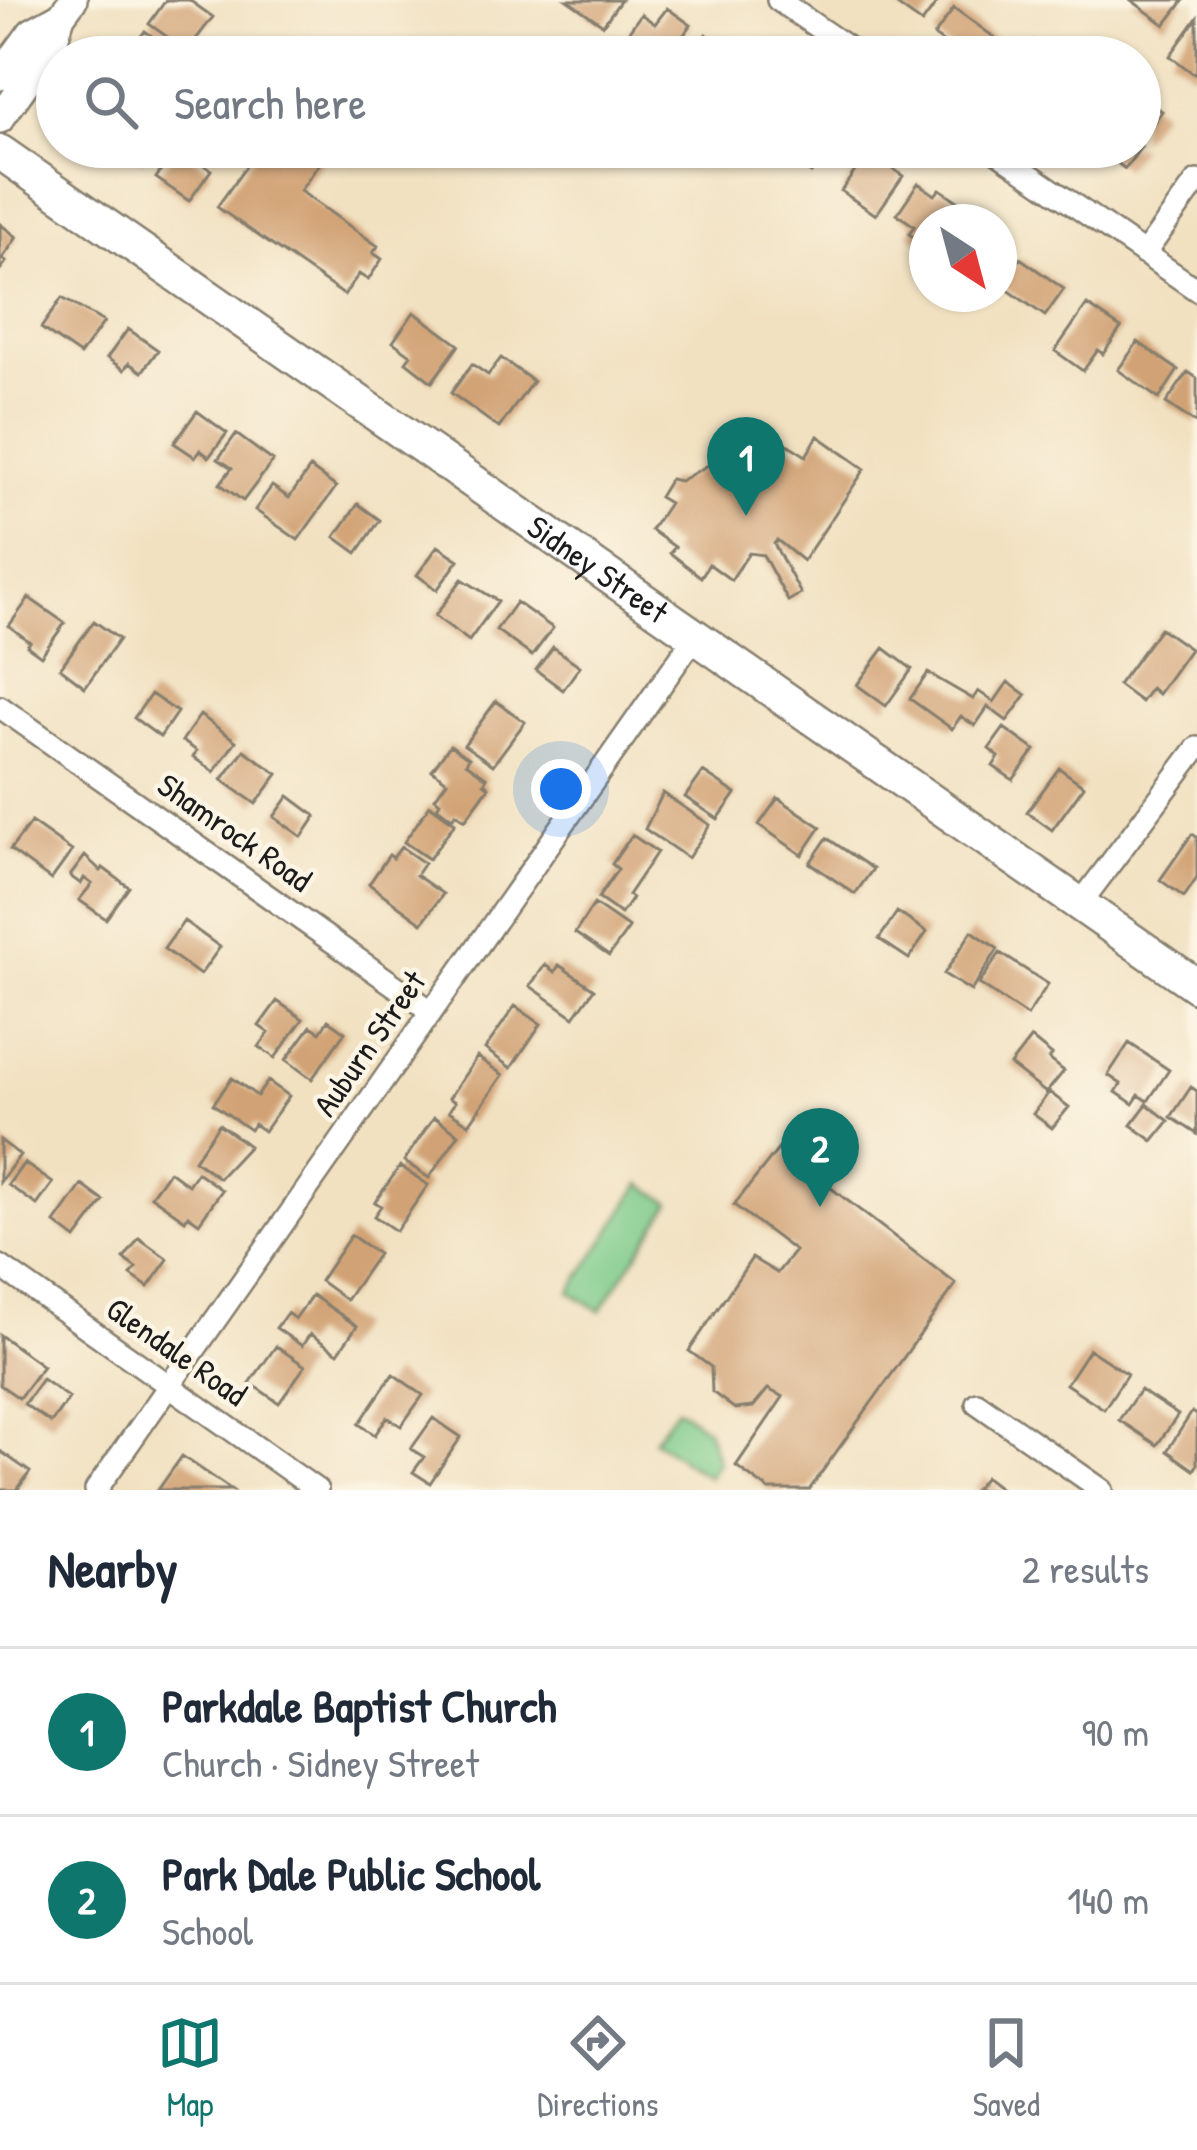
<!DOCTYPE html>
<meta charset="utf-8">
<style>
:root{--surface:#fff;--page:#f6f6f7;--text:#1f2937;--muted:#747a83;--line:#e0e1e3;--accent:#0f766e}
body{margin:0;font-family:"Patrick Hand",sans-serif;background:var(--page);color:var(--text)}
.compass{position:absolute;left:909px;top:204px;width:108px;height:108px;border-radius:50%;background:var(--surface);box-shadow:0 3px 9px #0004;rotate:144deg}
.you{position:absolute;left:561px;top:789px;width:42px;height:42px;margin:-30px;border:9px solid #fff;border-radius:50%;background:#1a73e8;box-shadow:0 0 0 18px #1a73e833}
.badge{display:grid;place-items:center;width:78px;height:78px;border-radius:50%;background:var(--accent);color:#fff;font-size:39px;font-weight:700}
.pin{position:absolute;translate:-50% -99px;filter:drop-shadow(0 3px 6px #0008)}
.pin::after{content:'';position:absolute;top:63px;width:42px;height:36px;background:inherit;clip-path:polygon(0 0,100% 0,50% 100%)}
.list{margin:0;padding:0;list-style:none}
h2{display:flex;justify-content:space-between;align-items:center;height:156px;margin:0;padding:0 48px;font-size:51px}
h2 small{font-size:39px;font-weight:400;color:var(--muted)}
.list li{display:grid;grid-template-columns:78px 1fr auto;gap:36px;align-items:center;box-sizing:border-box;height:168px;padding:0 48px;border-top:3px solid var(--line)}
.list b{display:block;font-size:45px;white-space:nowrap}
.list p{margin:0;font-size:39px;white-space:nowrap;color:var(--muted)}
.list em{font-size:39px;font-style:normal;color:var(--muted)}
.icon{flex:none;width:66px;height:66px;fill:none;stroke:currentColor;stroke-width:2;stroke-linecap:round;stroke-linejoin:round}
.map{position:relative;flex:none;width:1197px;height:1490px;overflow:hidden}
.search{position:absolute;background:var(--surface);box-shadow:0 3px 9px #0004;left:36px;right:36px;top:36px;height:132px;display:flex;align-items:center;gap:30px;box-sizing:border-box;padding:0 42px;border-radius:66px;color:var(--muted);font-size:45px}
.sheet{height:492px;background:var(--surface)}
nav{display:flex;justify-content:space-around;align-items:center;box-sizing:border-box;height:168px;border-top:3px solid var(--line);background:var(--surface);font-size:33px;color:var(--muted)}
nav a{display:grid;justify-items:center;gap:6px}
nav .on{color:var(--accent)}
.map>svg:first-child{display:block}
.green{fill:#7ecb8a;stroke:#4d7453;stroke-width:3}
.building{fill:#d1a274}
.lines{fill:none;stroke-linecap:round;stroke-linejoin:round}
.minor-casing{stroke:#867e6e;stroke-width:26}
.tertiary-casing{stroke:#867e6e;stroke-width:32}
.secondary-casing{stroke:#867e6e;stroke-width:38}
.minor{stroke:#fff;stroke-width:21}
.tertiary{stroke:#fff;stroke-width:27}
.secondary{stroke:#fff;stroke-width:33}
.labels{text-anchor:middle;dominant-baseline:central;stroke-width:9;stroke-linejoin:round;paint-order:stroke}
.street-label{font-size:33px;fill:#1c1c1c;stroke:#fcf5e5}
</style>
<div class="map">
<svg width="1197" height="1490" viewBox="0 0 1197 1490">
<rect width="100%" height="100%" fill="#fcf5e5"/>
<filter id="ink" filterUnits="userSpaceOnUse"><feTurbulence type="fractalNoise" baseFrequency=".00833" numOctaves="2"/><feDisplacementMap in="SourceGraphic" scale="24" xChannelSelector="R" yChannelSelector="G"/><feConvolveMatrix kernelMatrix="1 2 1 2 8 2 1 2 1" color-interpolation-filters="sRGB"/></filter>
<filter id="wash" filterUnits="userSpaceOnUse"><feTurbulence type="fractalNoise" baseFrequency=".004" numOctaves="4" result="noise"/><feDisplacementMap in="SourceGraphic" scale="48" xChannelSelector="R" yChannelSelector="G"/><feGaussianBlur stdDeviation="2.7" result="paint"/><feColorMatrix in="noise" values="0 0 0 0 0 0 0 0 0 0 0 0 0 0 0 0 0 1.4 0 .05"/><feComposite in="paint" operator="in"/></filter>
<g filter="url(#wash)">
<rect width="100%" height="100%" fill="#f1e1c1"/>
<!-- green -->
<path class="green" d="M641 1184 671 1203 600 1311 570 1292Z
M677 1408 707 1429 718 1462 708 1477 653 1440Z"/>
<g id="blocks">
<!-- building -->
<path class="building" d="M166 0H189L213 17 187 51 149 24Z
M567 0H621L603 25Z
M890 0H939L922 23Z
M1131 0H1184L1165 25Z
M667 8 691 25 668 57H646L636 50 631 57H611L641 14 655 24Z
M954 8 998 40 985 57H964L934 36Z
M1197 18V70L1194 74 1170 56Z
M145 31 180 57H125Z
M706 34 739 57H691Z
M1033 40 1056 57H1021Z
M1140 96 1162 111 1140 141Z
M123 147H153L142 161Z
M178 147 211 170 189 201 156 178Z
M260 147 330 149 300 191 378 246 373 253 382 259 368 280 359 274 344 295 217 207Z
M783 147H847L832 168 821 160 811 173 780 151Z
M872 147 888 156 884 162 903 176 876 215 841 191Z
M1096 147H1141L1125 169Z
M918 183 935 195 940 189 965 206 953 222H927V246L909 234 914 226 897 214Z
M0 224 17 237 2 259 6 262 0 270Z
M999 243 1011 251 999 268Z
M1020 258 1064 289 1045 316 1001 285Z
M62 298 104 322 80 355 41 328Z
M1087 305 1121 328 1103 354 1098 350 1083 371 1055 351Z
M414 312 459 345 432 382 406 362 411 355 393 342Z
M128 329 158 350 142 372 129 363 124 370 107 358Z
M1138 342 1178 370 1159 399 1118 370Z
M501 358 533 381 499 428 451 393 472 364 488 375Z
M1188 372 1197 378V424L1166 403Z
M197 411 227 433 209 457 200 450 195 457 174 443Z
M769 432 806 456 818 436 865 469 803 561 777 540 774 544 801 594 788 601 763 555 749 553 731 580 709 564 701 577 670 553 675 547 651 530 669 503 659 497 670 479 680 481 728 454 746 465Z
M236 434 273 461 243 501 220 484 232 468 218 459Z
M310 468 336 487 298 540 255 510 272 486 289 498Z
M358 504 380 520 357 553 335 537Z
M438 546 459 560 437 590 417 575Z
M462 579 498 601 469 641 435 616Z
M29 598 65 623 41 656 27 646 30 642 9 626Z
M516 602 553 628 532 656 496 630Z
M94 621 119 639 85 687 60 668Z
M1160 628 1190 649 1158 694 1151 688 1141 702 1118 685Z
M553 647 580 666 563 690 536 670Z
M884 648 912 669 886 706 857 685Z
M928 673 973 699 978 691 994 702 1008 682 1026 695 1007 721 988 707 975 726 961 716 952 729 910 699Z
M151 694 177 712 160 737 134 718Z
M496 701 525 722 493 765 464 745Z
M200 715 236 741 214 772 193 757 197 751 182 741Z
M1004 728 1035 750 1013 780 993 766 999 757 989 749Z
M450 745 469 758 466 763 487 778 484 783 489 787 465 820 456 813 452 818 437 807 440 802 435 798 447 781 432 770Z
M244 750 278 774 256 804 222 780Z
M1059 768 1084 786 1052 830 1027 812Z
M703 772 736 794 718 819 685 797Z
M663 793 710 825 688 858 645 829Z
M289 796 316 816 302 837 274 817Z
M778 798 821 827 802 855 759 825Z
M430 805 455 823 429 859 404 842Z
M31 822 72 851 51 880 10 850Z
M1192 834 1197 837V878L1184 897 1160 880Z
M632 835 657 852 628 895 632 898 621 914 598 898 618 869 612 864Z
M827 838 873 869 855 894 810 863Z
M401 847 424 863 416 875 443 894 422 923 369 884 389 855 393 858Z
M85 856 101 871 103 868 129 887 106 919 79 900 92 884 84 878 81 884 70 876Z
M594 904 629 928 609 956 575 933Z
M897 912 927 932 909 959 879 939Z
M184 921 220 947 200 975 164 949Z
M972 931 998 949 971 991 944 974Z
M1000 953 1048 984 1027 1016 979 984Z
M545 965 555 972 559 965 594 989 574 1017 530 986Z
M277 1001 303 1019 275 1058 259 1047 269 1033 259 1026Z
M515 1006 541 1024 511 1068 485 1049Z
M328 1020 345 1032 312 1079 286 1060 311 1026 320 1032Z
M1031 1038 1052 1055 1049 1059 1064 1071 1046 1093 1010 1065Z
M1129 1043 1169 1070 1148 1101 1139 1095 1133 1104 1116 1092 1121 1084 1108 1075Z
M477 1057 503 1075 469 1124 449 1111 455 1102 449 1098Z
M232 1078 257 1096 268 1081 289 1096 264 1131 254 1124 250 1130 213 1104Z
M1191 1087 1197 1091V1134L1171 1117Z
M1049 1092 1069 1107 1052 1128 1033 1114Z
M1147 1104 1169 1121 1153 1141 1131 1125Z
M434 1117 459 1134 429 1178 404 1161Z
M219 1124 249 1146 219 1178 194 1160Z
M0 1140 20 1155 0 1182Z
M779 1148 956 1284 809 1490H769L736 1466 783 1397 768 1389 753 1407 735 1409 712 1392 711 1367 689 1351 752 1258 777 1273 795 1251 734 1205Z
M24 1163 53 1183 37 1205 8 1185Z
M400 1166 428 1185 396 1231 374 1216 381 1206 375 1202Z
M169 1171 188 1185 197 1172 222 1190 199 1223 188 1215 185 1220 151 1196Z
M82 1185 104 1201 76 1239 55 1223Z
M351 1235 378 1254 346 1300 320 1281Z
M139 1238 168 1259 148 1287 131 1275 136 1268 124 1259Z
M312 1295 357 1326 338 1353 310 1334 302 1346 276 1328 287 1313 295 1319Z
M0 1335 43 1366 19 1398 0 1385Z
M276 1346 305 1366 279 1403 250 1383Z
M1089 1349 1127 1374 1104 1409 1066 1384Z
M393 1374 423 1395 401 1426 387 1417 375 1435 359 1424Z
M42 1379 69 1398 51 1423 24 1404Z
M1140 1390 1178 1415 1157 1445 1119 1420Z
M1192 1412 1197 1415V1465L1194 1470 1167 1451Z
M433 1418 461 1437 430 1483 413 1472 424 1457 411 1449Z
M0 1451 30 1472 17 1490H0Z
M182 1456 232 1490H158Z
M985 1477 1002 1490H974Z"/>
</g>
</g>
<g filter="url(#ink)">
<use href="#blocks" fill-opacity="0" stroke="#867e6e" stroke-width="3"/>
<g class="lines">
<defs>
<path id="minor" d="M778 0 861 57
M990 147 1197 290
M1144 254 1197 181
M0 707 431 1011
M1080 904 1197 748
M0 1266 317 1490
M977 1403 1102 1490
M96 1490 696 635"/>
<path id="tertiary" d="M0 76 32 32 61 16 73 0
M0 119 52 46 61 16"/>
<g id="secondary">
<path id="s1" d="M0 152 1197 986"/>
</g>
</defs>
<!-- minor casing -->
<use href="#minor" class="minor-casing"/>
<!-- tertiary casing -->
<use href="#tertiary" class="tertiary-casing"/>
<!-- secondary casing -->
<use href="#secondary" class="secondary-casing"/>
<!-- minor -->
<use href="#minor" class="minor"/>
<!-- tertiary -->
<use href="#tertiary" class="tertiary"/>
<!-- secondary -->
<use href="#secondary" class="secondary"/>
</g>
</g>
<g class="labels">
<!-- street labels -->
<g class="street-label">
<text stroke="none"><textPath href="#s1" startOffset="729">Sidney Street</textPath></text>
<text transform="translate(235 832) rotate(35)">Shamrock Road</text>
<text transform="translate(369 1043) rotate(-55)">Auburn Street</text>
<text transform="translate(177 1351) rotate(35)">Glendale Road</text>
</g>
</g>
</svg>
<svg class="compass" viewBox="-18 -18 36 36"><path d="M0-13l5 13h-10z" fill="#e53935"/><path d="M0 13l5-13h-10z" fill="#747a83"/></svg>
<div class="you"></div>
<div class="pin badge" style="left:746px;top:516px">1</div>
<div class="pin badge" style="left:820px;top:1207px">2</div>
<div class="search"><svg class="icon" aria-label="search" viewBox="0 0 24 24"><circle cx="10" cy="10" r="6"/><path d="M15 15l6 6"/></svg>Search here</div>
</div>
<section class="sheet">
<h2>Nearby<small>2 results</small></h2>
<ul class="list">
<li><span class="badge">1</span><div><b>Parkdale Baptist Church</b><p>Church · Sidney Street</p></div><em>90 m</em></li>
<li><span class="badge">2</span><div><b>Park Dale Public School</b><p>School</p></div><em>140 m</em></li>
</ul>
</section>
<nav>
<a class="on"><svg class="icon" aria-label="map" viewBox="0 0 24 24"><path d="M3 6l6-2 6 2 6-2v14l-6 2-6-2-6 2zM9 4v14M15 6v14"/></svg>Map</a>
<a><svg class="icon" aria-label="directions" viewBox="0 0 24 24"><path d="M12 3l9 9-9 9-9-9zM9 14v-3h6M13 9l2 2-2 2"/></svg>Directions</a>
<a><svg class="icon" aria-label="saved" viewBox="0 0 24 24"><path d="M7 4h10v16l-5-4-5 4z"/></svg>Saved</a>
</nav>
